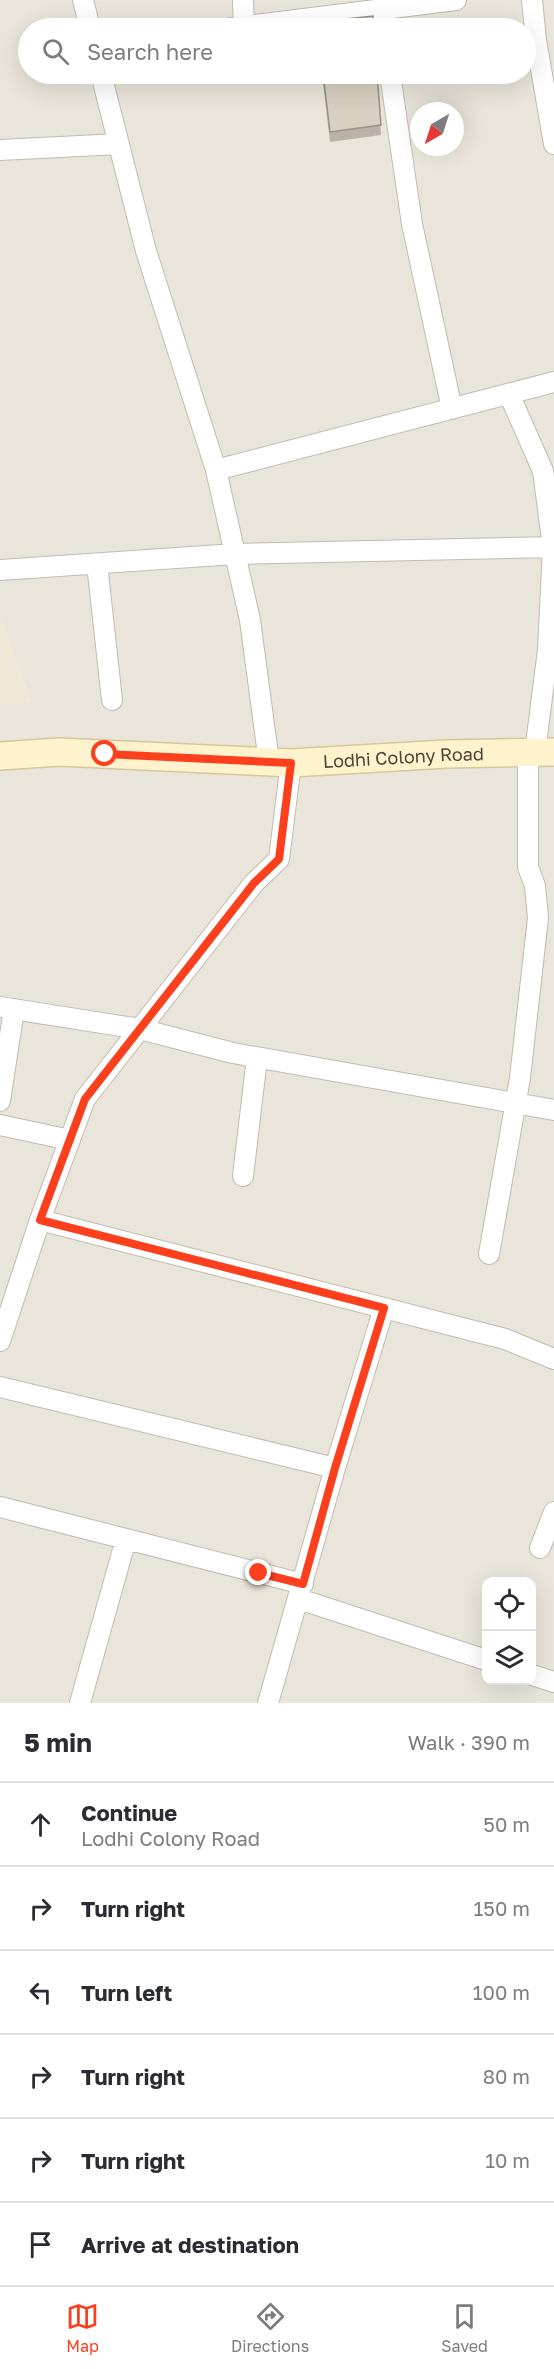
<!DOCTYPE html>
<meta charset="utf-8">
<style>
:root{--surface:#fff;--page:#f7f7f7;--text:#2b2b33;--muted:#7c7c81;--line:#e1e1e2;--accent:#fc3f1d}
body{margin:0;font-family:"Golos Text",sans-serif;background:var(--page);color:var(--text)}
.controls{position:absolute;right:18px;bottom:18px;display:grid;overflow:hidden;border-radius:12px;box-shadow:0 6px 24px #0002}
.controls button{width:54px;height:54px;display:grid;place-items:center;padding:0;border:0;border-bottom:2px solid var(--line);background:var(--surface);color:var(--text);font:30px sans-serif}
.compass{position:absolute;left:410px;top:102px;width:54px;height:54px;border-radius:50%;background:var(--surface);box-shadow:0 6px 24px #0002;rotate:219deg}
.stop{position:absolute;width:18px;height:18px;margin:-14px;border:4px solid #fc3f1d;border-radius:50%;background:#fff}
.stop.end{background:#fc3f1d;border-color:#fff;box-shadow:0 2px 6px #0008}
.list{margin:0;padding:0;list-style:none}
h2{display:flex;justify-content:space-between;align-items:center;height:78px;margin:0;padding:0 24px;font-size:26px}
h2 small{font-size:20px;font-weight:400;color:var(--muted)}
.list li{display:grid;grid-template-columns:39px 1fr auto;gap:18px;align-items:center;box-sizing:border-box;height:84px;padding:0 24px;border-top:2px solid var(--line)}
.list b{display:block;font-size:22px;white-space:nowrap}
.list p{margin:0;font-size:20px;white-space:nowrap;color:var(--muted)}
.list em{font-size:20px;font-style:normal;color:var(--muted)}
.icon{flex:none;width:33px;height:33px;fill:none;stroke:currentColor;stroke-width:2;stroke-linecap:round;stroke-linejoin:round}
.map{position:relative;flex:none;width:554px;height:1703px;overflow:hidden}
.search{position:absolute;background:var(--surface);box-shadow:0 6px 24px #0002;left:18px;right:18px;top:18px;height:66px;display:flex;align-items:center;gap:15px;box-sizing:border-box;padding:0 21px;border-radius:33px;color:var(--muted);font-size:22px}
.sheet{height:582px;background:var(--surface)}
nav{display:flex;justify-content:space-around;align-items:center;box-sizing:border-box;height:84px;border-top:2px solid var(--line);background:var(--surface);font-size:16px;color:var(--muted)}
nav a{display:grid;justify-items:center;gap:3px}
nav .on{color:var(--accent)}
.map>svg:first-child{display:block}
.residential{fill:#eae5da;fill-rule:evenodd}
.education{fill:#efe8d6}
.lines{fill:none;stroke-linecap:round;stroke-linejoin:round}
.minor-casing{stroke:#c2bbae;stroke-width:22}
.secondary-casing{stroke:#d6c79b;stroke-width:30}
.minor{stroke:#fff;stroke-width:20}
.secondary{stroke:#fff3cd;stroke-width:27}
.wall{fill:#bab2a6}
.building{fill:#d8cfc1;stroke:#979187;stroke-width:1.5}
.route{stroke:#fc3f1d;stroke-width:8}
.labels{text-anchor:middle;dominant-baseline:central;stroke-width:4.5;stroke-linejoin:round;paint-order:stroke}
.street-label{font-size:18px;fill:#4b4439;stroke:#fff}
</style>
<div class="map">
<svg width="554" height="1703" viewBox="0 0 554 1703">
<rect width="100%" height="100%" fill="#f6f3ec"/>
<!-- residential -->
<path class="residential" d="M0 0H554V1703H0ZM28 28H526V74H28ZM419 111H455V147H419ZM486 1582H532V1680H486Z"/>
<!-- education -->
<path class="education" d="M0 614 32 703 0 704Z"/>
<g class="lines">
<defs>
<path id="minor" d="M83 0 90 28
M243 0 244 27
M532 0 536 40 554 144
M231 28 456 0
M101 74 146 251 216 470 250 620 269 762
M390 74 412 224 452 409
M0 150 119 144
M509 394 543 471 553 547 548 650 535 752
M216 470 554 382
M97 564 112 700
M0 570 235 554 554 547
M0 1007 140 1029 233 1053 554 1110
M0 1101 14 1009
M0 1125 70 1140
M243 1176 257 1058
M40 1220 505 1339 554 1359
M489 1254 520 1078 538 918 535 886 528 867V752
M0 1341 40 1220 85 1099 254 883 279 859 291 763
M0 1387 335 1468
M0 1507 303 1584
M540 1548 554 1512
M299 1599 486 1660
M532 1675 554 1682
M80 1703 126 1539
M268 1703 335 1468 384 1308"/>
<g id="secondary">
<path id="s1" d="M0 756 59 752 291 763 446 754 554 752"/>
</g>
</defs>
<!-- minor casing -->
<use href="#minor" class="minor-casing"/>
<!-- secondary casing -->
<use href="#secondary" class="secondary-casing"/>
<!-- minor -->
<use href="#minor" class="minor"/>
<!-- secondary -->
<use href="#secondary" class="secondary"/>
</g>
<!-- wall -->
<path class="wall" d="M322 74H377L381 135 330 142Z"/>
<!-- building -->
<path class="building" d="M373 16 374 28H318L317 22Z
M323 74H377L381 125 330 132Z"/>
<g class="lines">
<!-- route -->
<path class="route" d="M105 754 291 763 279 859 254 883 85 1099 40 1220 384 1308 335 1468 303 1584 259 1573"/>
</g>
<g class="labels">
<!-- street labels -->
<g class="street-label">
<text stroke="none"><textPath href="#s1" startOffset="404">Lodhi Colony Road</textPath></text>
</g>
</g>
</svg>
<div class="controls">
<button><svg class="icon" aria-label="locate" viewBox="0 0 24 24"><circle cx="12" cy="12" r="6"/><path d="M12 2v4M12 18v4M2 12h4M18 12h4"/></svg></button>
<button><svg class="icon" aria-label="layers" viewBox="0 0 24 24"><path d="M12 4l9 5-9 5-9-5zM3 14l9 5 9-5"/></svg></button>
</div>
<svg class="compass" viewBox="-18 -18 36 36"><path d="M0-13l5 13h-10z" fill="#e53935"/><path d="M0 13l5-13h-10z" fill="#7c7c81"/></svg>
<div class="stop" style="left:105px;top:754px"></div>
<div class="stop end" style="left:259px;top:1573px"></div>
<div class="search"><svg class="icon" aria-label="search" viewBox="0 0 24 24"><circle cx="10" cy="10" r="6"/><path d="M15 15l6 6"/></svg>Search here</div>
</div>
<section class="sheet">
<h2>5 min<small>Walk · 390 m</small></h2>
<ul class="list">
<li><svg class="icon" aria-label="ahead" viewBox="0 0 24 24"><path d="M12 20V5M6 11l6-6 6 6"/></svg><div><b>Continue</b><p>Lodhi Colony Road</p></div><em>50 m</em></li>
<li><svg class="icon" aria-label="right" viewBox="0 0 24 24"><path d="M7 20v-9h11M14 6l5 5-5 5"/></svg><div><b>Turn right</b></div><em>150 m</em></li>
<li><svg class="icon" aria-label="left" viewBox="0 0 24 24"><path d="M17 20v-9H6M10 6l-5 5 5 5"/></svg><div><b>Turn left</b></div><em>100 m</em></li>
<li><svg class="icon" aria-label="right" viewBox="0 0 24 24"><path d="M7 20v-9h11M14 6l5 5-5 5"/></svg><div><b>Turn right</b></div><em>80 m</em></li>
<li><svg class="icon" aria-label="right" viewBox="0 0 24 24"><path d="M7 20v-9h11M14 6l5 5-5 5"/></svg><div><b>Turn right</b></div><em>10 m</em></li>
<li><svg class="icon" aria-label="arrive" viewBox="0 0 24 24"><path d="M6 21V4h12l-3 4 3 4H6"/></svg><div><b>Arrive at destination</b></div></li>
</ul>
</section>
<nav>
<a class="on"><svg class="icon" aria-label="map" viewBox="0 0 24 24"><path d="M3 6l6-2 6 2 6-2v14l-6 2-6-2-6 2zM9 4v14M15 6v14"/></svg>Map</a>
<a><svg class="icon" aria-label="directions" viewBox="0 0 24 24"><path d="M12 3l9 9-9 9-9-9zM9 14v-3h6M13 9l2 2-2 2"/></svg>Directions</a>
<a><svg class="icon" aria-label="saved" viewBox="0 0 24 24"><path d="M7 4h10v16l-5-4-5 4z"/></svg>Saved</a>
</nav>
